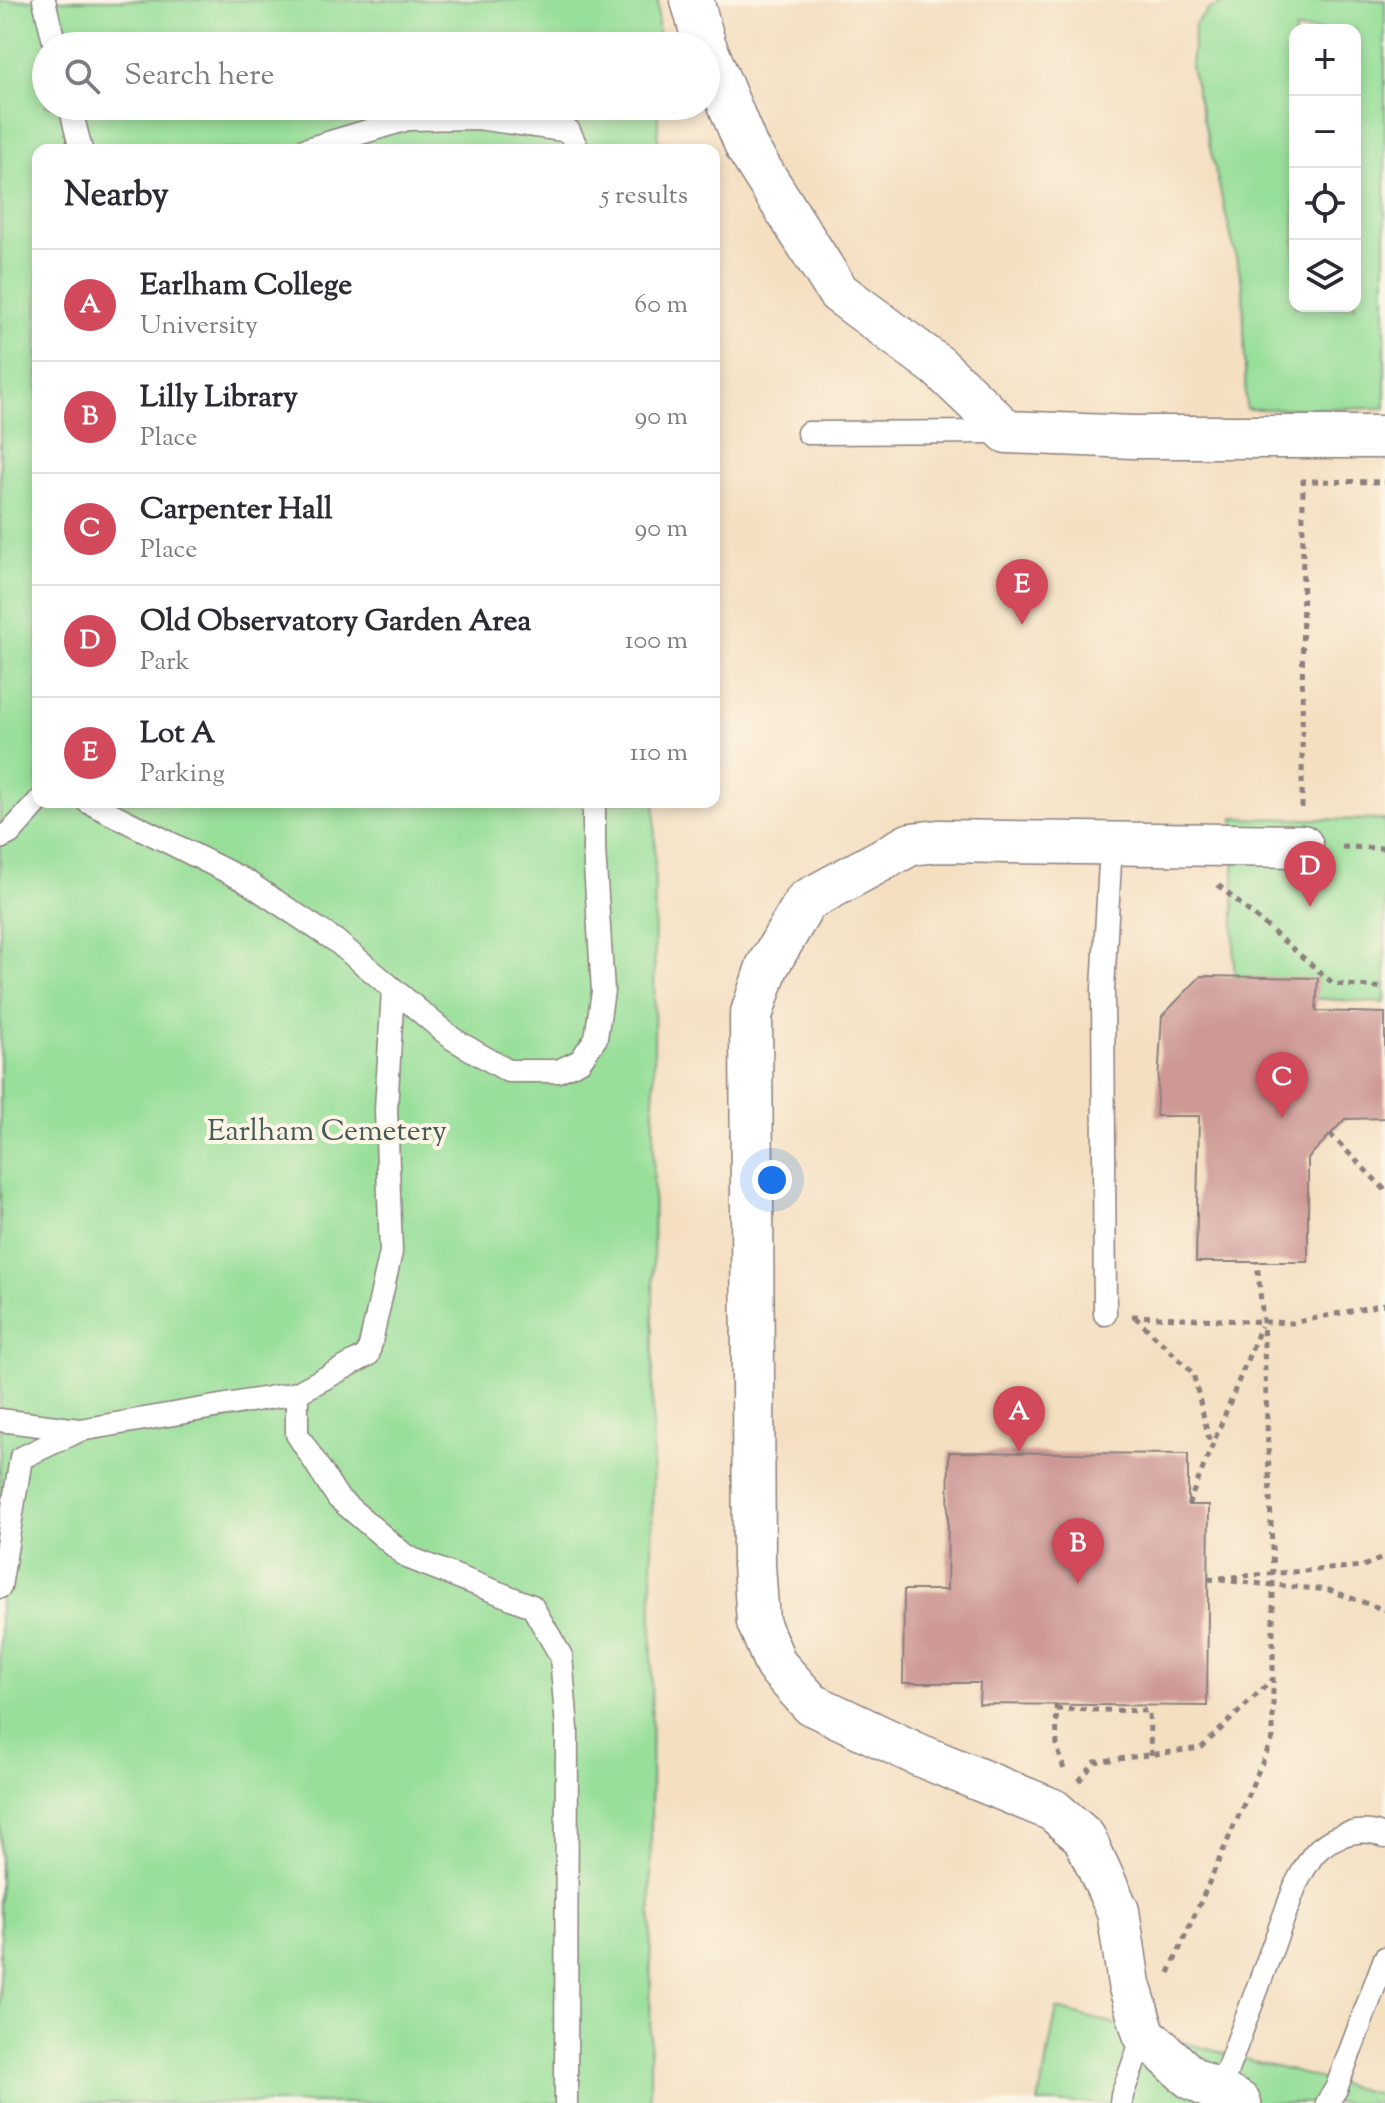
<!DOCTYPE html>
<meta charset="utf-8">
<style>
:root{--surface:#fff;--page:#f7f7f7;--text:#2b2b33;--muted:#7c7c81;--line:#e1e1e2;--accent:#d1495b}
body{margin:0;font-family:"Sorts Mill Goudy",serif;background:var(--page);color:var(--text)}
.controls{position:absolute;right:24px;top:24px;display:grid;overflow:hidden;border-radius:16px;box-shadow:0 4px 12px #0003}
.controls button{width:72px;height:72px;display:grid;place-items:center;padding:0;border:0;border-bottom:2px solid var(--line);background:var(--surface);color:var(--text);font:40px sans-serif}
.you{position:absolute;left:772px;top:1180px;width:28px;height:28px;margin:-20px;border:6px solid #fff;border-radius:50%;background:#1a73e8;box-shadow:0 0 0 12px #1a73e833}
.badge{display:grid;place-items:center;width:52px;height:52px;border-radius:50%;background:var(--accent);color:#fff;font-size:26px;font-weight:700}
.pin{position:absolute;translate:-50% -66px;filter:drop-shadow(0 2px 4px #0008)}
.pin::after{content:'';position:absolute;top:42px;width:28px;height:24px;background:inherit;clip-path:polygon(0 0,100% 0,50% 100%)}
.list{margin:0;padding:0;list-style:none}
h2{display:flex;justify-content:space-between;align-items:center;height:104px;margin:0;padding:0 32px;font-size:34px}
h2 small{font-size:26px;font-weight:400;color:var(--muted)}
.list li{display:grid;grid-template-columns:52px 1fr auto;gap:24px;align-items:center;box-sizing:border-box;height:112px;padding:0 32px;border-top:2px solid var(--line)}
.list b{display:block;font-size:30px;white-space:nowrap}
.list p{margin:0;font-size:26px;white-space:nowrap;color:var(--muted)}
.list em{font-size:26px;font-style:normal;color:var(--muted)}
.icon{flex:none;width:44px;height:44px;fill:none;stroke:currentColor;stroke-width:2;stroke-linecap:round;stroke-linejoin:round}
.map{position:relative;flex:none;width:1385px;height:2103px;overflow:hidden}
.search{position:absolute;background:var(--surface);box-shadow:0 4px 12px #0003;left:32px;top:32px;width:688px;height:88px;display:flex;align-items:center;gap:20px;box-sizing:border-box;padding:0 28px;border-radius:44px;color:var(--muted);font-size:30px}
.panel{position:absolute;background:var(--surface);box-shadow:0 4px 12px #0003;left:32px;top:144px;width:688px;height:664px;border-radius:16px}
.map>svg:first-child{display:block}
.green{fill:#98df9a;stroke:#5d806a;stroke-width:2;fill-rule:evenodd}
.building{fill:#ce9995}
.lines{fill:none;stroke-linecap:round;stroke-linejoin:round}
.lane-casing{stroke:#8b807e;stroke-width:25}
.street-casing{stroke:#8b807e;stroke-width:45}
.path{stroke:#8b807e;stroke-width:5;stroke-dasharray:6 6;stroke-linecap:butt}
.lane{stroke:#fff;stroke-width:22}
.street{stroke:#fff;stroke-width:42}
.labels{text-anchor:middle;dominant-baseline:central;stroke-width:8;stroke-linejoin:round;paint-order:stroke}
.park-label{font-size:30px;fill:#455b58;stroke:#fcf5e5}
</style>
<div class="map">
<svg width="1385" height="2103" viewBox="0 0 1385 2103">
<rect width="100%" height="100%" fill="#fcf5e5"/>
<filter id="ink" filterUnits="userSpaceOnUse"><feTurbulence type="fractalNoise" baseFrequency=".0125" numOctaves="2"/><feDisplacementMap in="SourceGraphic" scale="16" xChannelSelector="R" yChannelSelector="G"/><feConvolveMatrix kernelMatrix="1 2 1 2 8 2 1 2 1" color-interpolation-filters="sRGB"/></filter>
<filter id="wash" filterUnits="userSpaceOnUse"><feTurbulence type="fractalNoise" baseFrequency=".006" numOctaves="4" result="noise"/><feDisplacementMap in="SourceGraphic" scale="32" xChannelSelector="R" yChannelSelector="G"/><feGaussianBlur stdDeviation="1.8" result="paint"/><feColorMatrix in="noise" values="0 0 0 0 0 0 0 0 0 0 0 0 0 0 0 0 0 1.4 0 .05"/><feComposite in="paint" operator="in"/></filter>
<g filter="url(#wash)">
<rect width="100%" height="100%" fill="#f4dfc1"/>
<!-- green -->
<path class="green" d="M0 0H658V46H46V106H658V150H38V802H655L650 2103H0Z
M1233 0H1385V408L1246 409 1243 287 1191 67 1195 24 1209 9ZM1355 30V306H1295V30Z
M1234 818 1385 820V1003L1234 993Z
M1057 2009 1385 2096V2103H1038Z"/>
<g id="blocks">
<!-- building -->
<path class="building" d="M1201 976 1318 978 1316 1011 1385 1013V1118L1345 1119 1308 1158V1262H1196L1199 1116H1156L1162 1016Z
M949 1452 1188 1454V1505H1209L1207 1706 979 1704 980 1683H903L904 1590H947Z"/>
</g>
</g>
<g filter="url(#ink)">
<use href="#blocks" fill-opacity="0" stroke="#8b807e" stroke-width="2"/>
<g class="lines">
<defs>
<path id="lane" d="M44 0 55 46
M70 106 81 150
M304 150 408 119 478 118 569 131 578 150
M808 433 1005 432
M88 802 244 880 336 941 453 1039 508 1071H558L580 1061 596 1038 603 991 594 850V802
M0 838 10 833 38 802
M393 989 386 1110 391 1252 368 1355 297 1393V1434L338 1498 407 1557 532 1606 561 1656 567 1729 566 2103
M1105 1314 1103 989 1111 844
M0 1420 79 1430
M0 1587 21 1458 80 1430 297 1393
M1219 2092 1296 1884C1301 1874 1307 1864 1313 1855 1329 1836 1363 1824 1385 1837
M1121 2103 1122 2095 1144 2034
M1327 2103 1336 2089 1385 1958"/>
<path id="street" d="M692 0 705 46
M706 48 747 148 838 292 938 366 1007 432 1134 437H1385
M1240 2103 1190 2077 1144 2034 1129 1984 1118 1911 1084 1837 1053 1810 919 1755 811 1704 776 1665 758 1622 754 1565 751 1016 767 967 806 901 911 844 938 841 1302 846"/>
</defs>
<!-- lane casing -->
<use href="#lane" class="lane-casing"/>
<!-- street casing -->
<use href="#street" class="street-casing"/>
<!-- path -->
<path class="path" d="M1302 808 1303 481 1385 482
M1342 847 1385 848
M1218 885 1334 984 1385 988
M1330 1134 1385 1190
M1132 1316 1292 1323 1385 1304
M1135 1317 1193 1373 1211 1447
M1188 1505 1261 1326
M1220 1578 1363 1566 1385 1557
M1208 1579 1329 1590 1385 1610
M1056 1704 1057 1746 1064 1770
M1056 1709 1149 1711 1151 1755
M1079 1781 1095 1762 1201 1748 1272 1680
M1169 1973 1273 1738V1574L1263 1321 1257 1262"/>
<!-- lane -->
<use href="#lane" class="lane"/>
<!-- street -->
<use href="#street" class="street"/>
</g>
</g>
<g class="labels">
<!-- park labels -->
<g class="park-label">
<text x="327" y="1132">Earlham Cemetery</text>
</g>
</g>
</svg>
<div class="controls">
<button>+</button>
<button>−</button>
<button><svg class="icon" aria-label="locate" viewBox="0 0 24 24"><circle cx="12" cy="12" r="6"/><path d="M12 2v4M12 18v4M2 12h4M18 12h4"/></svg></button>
<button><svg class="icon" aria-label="layers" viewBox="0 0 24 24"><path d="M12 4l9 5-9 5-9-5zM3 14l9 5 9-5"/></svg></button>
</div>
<div class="you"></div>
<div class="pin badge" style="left:1019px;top:1452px">A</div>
<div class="pin badge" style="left:1078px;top:1584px">B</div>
<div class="pin badge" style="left:1282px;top:1118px">C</div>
<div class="pin badge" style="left:1310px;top:907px">D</div>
<div class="pin badge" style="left:1022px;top:625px">E</div>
<div class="search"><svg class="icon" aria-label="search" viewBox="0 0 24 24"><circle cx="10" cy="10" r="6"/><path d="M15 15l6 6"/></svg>Search here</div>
<section class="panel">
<h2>Nearby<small>5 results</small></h2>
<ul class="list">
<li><span class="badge">A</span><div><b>Earlham College</b><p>University</p></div><em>60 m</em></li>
<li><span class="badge">B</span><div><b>Lilly Library</b><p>Place</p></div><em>90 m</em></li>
<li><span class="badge">C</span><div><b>Carpenter Hall</b><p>Place</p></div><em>90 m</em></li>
<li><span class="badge">D</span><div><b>Old Observatory Garden Area</b><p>Park</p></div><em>100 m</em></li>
<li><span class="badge">E</span><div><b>Lot A</b><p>Parking</p></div><em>110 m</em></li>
</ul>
</section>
</div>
